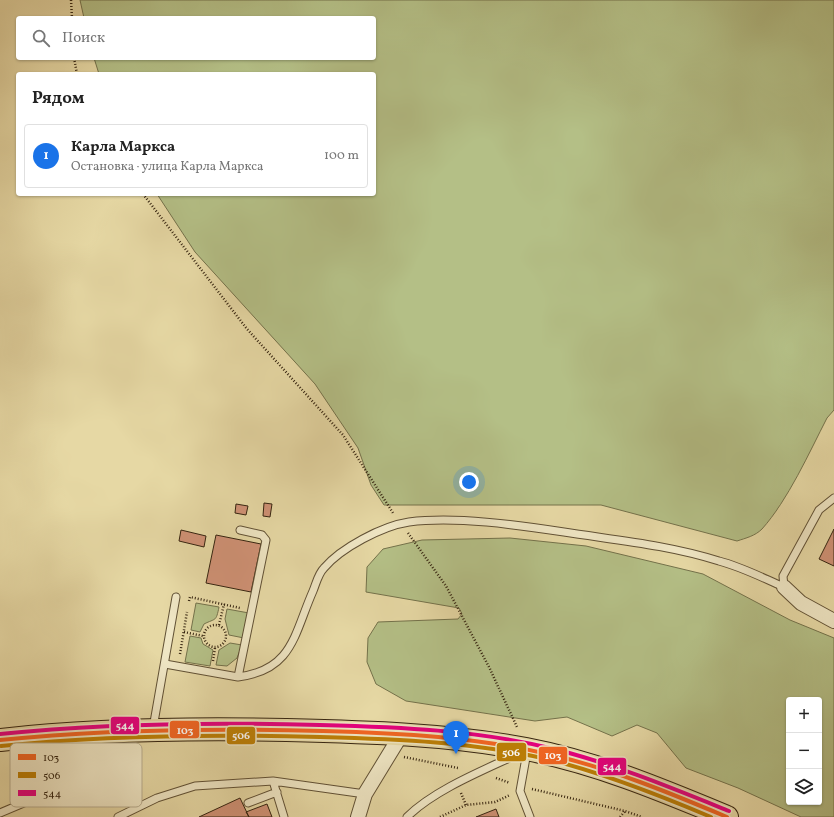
<!DOCTYPE html>
<html lang="ru">
<meta charset="utf-8">
<style>
:root{--surface:#fff;--page:#f2f2f2;--text:#222;--muted:#767676;--line:#e0e0e0;--accent:#1a73e8}
body{margin:0;font-family:Vollkorn,serif;background:var(--page);color:var(--text)}
.controls{position:absolute;right:12px;bottom:12px;display:grid;overflow:hidden;border-radius:4px;box-shadow:0 1px 3px #0004}
.controls button{width:36px;height:36px;display:grid;place-items:center;padding:0;border:0;border-bottom:1px solid var(--line);background:var(--surface);color:var(--text);font:20px sans-serif}
.you{position:absolute;left:469px;top:482px;width:14px;height:14px;margin:-10px;border:3px solid #fff;border-radius:50%;background:#1a73e8;box-shadow:0 0 0 6px #1a73e833}
.badge{display:grid;place-items:center;width:26px;height:26px;border-radius:50%;background:var(--accent);color:#fff;font-size:13px;font-weight:700}
.pin{position:absolute;translate:-50% -33px;filter:drop-shadow(0 1px 2px #0008)}
.pin::after{content:'';position:absolute;top:21px;width:14px;height:12px;background:inherit;clip-path:polygon(0 0,100% 0,50% 100%)}
.list{margin:0;padding:0;list-style:none}
h2{display:flex;justify-content:space-between;align-items:center;height:52px;margin:0;padding:0 16px;font-size:17px}
h2 small{font-size:13px;font-weight:400;color:var(--muted)}
.list li{display:grid;grid-template-columns:26px 1fr auto;gap:12px;align-items:center;box-sizing:border-box;height:64px;margin:0 8px 8px;padding:0 8px;border:1px solid var(--line);border-radius:4px}
.list b{display:block;font-size:15px;white-space:nowrap}
.list p{margin:0;font-size:13px;white-space:nowrap;color:var(--muted)}
.list em{font-size:13px;font-style:normal;color:var(--muted)}
.icon{flex:none;width:22px;height:22px;fill:none;stroke:currentColor;stroke-width:2;stroke-linecap:round;stroke-linejoin:round}
.map{position:relative;flex:none;width:834px;height:817px;overflow:hidden}
.search{position:absolute;background:var(--surface);box-shadow:0 1px 3px #0004;left:16px;top:16px;width:360px;height:44px;display:flex;align-items:center;gap:10px;box-sizing:border-box;padding:0 14px;border-radius:4px;color:var(--muted);font-size:15px}
.panel{position:absolute;background:var(--surface);box-shadow:0 1px 3px #0004;left:16px;top:72px;width:360px;height:124px;border-radius:4px}
.map>svg:first-child{display:block}
.green{fill:#b4bf86;stroke:#74724b;fill-rule:evenodd}
.building{fill:#d09276;stroke:#352410}
.lines{fill:none;stroke-linecap:round;stroke-linejoin:round}
.lane-casing{stroke:#615135;stroke-width:9}
.street-casing{stroke:#615135;stroke-width:16}
.highway-casing{stroke:#352410;stroke-width:24}
.path{stroke:#352410;stroke-width:2.5;stroke-dasharray:1 2;stroke-linecap:butt}
.lane{stroke:#efe6c4;stroke-width:7}
.street{stroke:#efe6c4;stroke-width:14}
.highway{stroke:#e6d8a4;stroke-width:22}
.bus-1-casing{stroke:#efe6c4;stroke-width:7}
.bus-2-casing{stroke:#efe6c4;stroke-width:7}
.bus-3-casing{stroke:#efe6c4;stroke-width:7}
.bus-1{stroke:#f26522;stroke-width:4}
.bus-2{stroke:#bd7f05;stroke-width:4}
.bus-3{stroke:#e5007d;stroke-width:4}
.key{fill:#efe6c4;stroke:#b7ac8e;stroke-width:1}
.key-label{font-size:11px;fill:#352410}
.line-badge{stroke:#efe6c4;stroke-width:1.5}
.badge-label{font-size:11px;text-anchor:middle;font-weight:bold;fill:#fff}
</style>
<div class="map">
<svg width="834" height="817" viewBox="0 0 834 817">
<rect width="100%" height="100%" fill="#e6d8a4"/>
<filter id="stains"><feTurbulence type="fractalNoise" baseFrequency=".005" numOctaves="4"/><feColorMatrix values="0 0 0 0 .2 0 0 0 0 .09 0 0 0 0 .02 0 0 0 .5 -.17"/></filter>
<radialGradient id="worn" r=".72"><stop offset=".6" stop-color="#630" stop-opacity="0"/><stop offset="1" stop-color="#630" stop-opacity=".3"/></radialGradient>
<!-- green -->
<path class="green" d="M80 0H834V410L827 418C809 453 788 500 762 529 755 536 746 538 737 541L601 505H384L371 485 358 448 315 384 195 252 157 194H374V74H99L94 58H374V18H84Z
M510 538 586 546 703 574 790 620 834 638V817H801L738 788 686 768 657 733 637 725 612 736 567 717 535 721 406 701 376 684 367 662 368 638 378 622 458 619 462 614 459 608 366 592 367 567 383 549 422 540ZM789 700H819V802H789Z
M196 603 219 607C216 622 216 618 204 624L200 632 191 630Z
M227 609 249 613 244 638 229 635 225 619Z
M190 636 201 638 203 644 213 650 210 666 185 662Z
M230 643 242 645 237 658 227 666 216 665 219 650Z"/>
<!-- building -->
<path class="building" d="M264 503 272 504 270 517 263 516Z
M236 504 248 506 246 515 235 513Z
M834 529V566L819 559Z
M181 530 206 536 204 547 179 541Z
M216 535 261 544 251 592 206 583Z
M240 798 249 817H199Z
M267 804 272 817H249L246 812Z
M496 809 499 817H476Z"/>
<g class="lines">
<defs>
<path id="lane" d="M165 664 238 677 266 540 262 535 240 530
M238 677C293 670 294 634 313 591 316 584 318 574 324 568 341 548 382 526 409 522 456 516 517 525 564 532 615 540 669 545 719 561 742 567 763 578 784 587L783 576 819 510 834 498
M153 728 176 597
M527 752 520 791 530 817
M273 781 284 817
M248 803 277 792
M0 813 26 802
M118 817 157 798 195 786 273 781 365 794
M407 817C434 790 484 770 518 754"/>
<path id="street" d="M784 587 801 603 834 621
M358 817 365 794 401 735"/>
<path id="highway" d="M0 740C95 729 190 728 286 730 366 732 447 734 526 749 595 762 662 790 727 817"/>
</defs>
<!-- lane casing -->
<use href="#lane" class="lane-casing"/>
<!-- street casing -->
<use href="#street" class="street-casing"/>
<!-- highway casing -->
<use href="#highway" class="highway-casing"/>
<!-- path -->
<path class="path" d="M71 0 72 18
M74 58 77 74
M143 194 247 329 343 435 393 513
M408 533 446 586 489 667 517 727
M189 601 190 597 240 608
M204 636a11 11 0 1 1 22 0a11 11 0 1 1-22 0Z
M219 625 224 604
M184 632 203 636
M180 654 187 612
M213 661 215 648
M404 757 458 768
M496 778 510 783
M532 789 625 811 642 817
M461 793 466 805
M440 817 466 805 495 802 510 795
M620 817 625 811"/>
<!-- lane -->
<use href="#lane" class="lane"/>
<!-- street -->
<use href="#street" class="street"/>
<!-- highway -->
<use href="#highway" class="highway"/>
<defs>
<path id="bus-1" d="M0 740C108 729 215 728 323 731 400 733 477 737 552 755 612 769 670 793 727 817"/>
<path id="bus-2" d="M1 746C107 735 213 734 320 737 397 739 475 742 551 760 606 774 659 795 711 817"/>
<path id="bus-3" d="M0 734C107 723 213 722 320 725 398 727 478 730 554 749 614 764 672 788 729 811"/>
</defs>
<!-- bus-1 casing -->
<use href="#bus-1" class="bus-1-casing"/>
<!-- bus-2 casing -->
<use href="#bus-2" class="bus-2-casing"/>
<!-- bus-3 casing -->
<use href="#bus-3" class="bus-3-casing"/>
<!-- bus-1 -->
<use href="#bus-1" class="bus-1"/>
<!-- bus-2 -->
<use href="#bus-2" class="bus-2"/>
<!-- bus-3 -->
<use href="#bus-3" class="bus-3"/>
</g>
<!-- legend -->
<rect x="10" y="743" width="132" height="64" rx="6" class="key"/>
<rect x="18" y="754" width="18" height="6" fill="#f26522"/>
<rect x="18" y="772" width="18" height="6" fill="#bd7f05"/>
<rect x="18" y="790" width="18" height="6" fill="#e5007d"/>
<g class="key-label">
<text x="43" y="761">103</text>
<text x="43" y="779">506</text>
<text x="43" y="797">544</text>
</g>
<g class="line-badge">
<rect x="110" y="716" width="30" height="19" rx="4" fill="#e5007d"/>
<rect x="169" y="720" width="31" height="19" rx="4" fill="#f26522"/>
<rect x="226" y="726" width="30" height="19" rx="4" fill="#bd7f05"/>
<rect x="496" y="742" width="31" height="20" rx="4" fill="#bd7f05"/>
<rect x="538" y="746" width="30" height="19" rx="4" fill="#f26522"/>
<rect x="597" y="757" width="30" height="19" rx="4" fill="#e5007d"/>
</g>
<g class="badge-label">
<text x="125" y="729">544</text>
<text x="185" y="734">103</text>
<text x="241" y="739">506</text>
<text x="511" y="756">506</text>
<text x="553" y="759">103</text>
<text x="612" y="770">544</text>
</g>
<rect width="100%" height="100%" filter="url(#stains)"/>
<rect width="100%" height="100%" fill="url(#worn)"/>
</svg>
<div class="controls">
<button>+</button>
<button>−</button>
<button><svg class="icon" aria-label="layers" viewBox="0 0 24 24"><path d="M12 4l9 5-9 5-9-5zM3 14l9 5 9-5"/></svg></button>
</div>
<div class="you"></div>
<div class="pin badge" style="left:456px;top:754px">1</div>
<div class="search"><svg class="icon" aria-label="search" viewBox="0 0 24 24"><circle cx="10" cy="10" r="6"/><path d="M15 15l6 6"/></svg>Поиск</div>
<section class="panel">
<h2>Рядом<small></small></h2>
<ul class="list">
<li><span class="badge">1</span><div><b>Карла Маркса</b><p>Остановка · улица Карла Маркса</p></div><em>100 m</em></li>
</ul>
</section>
</div>
